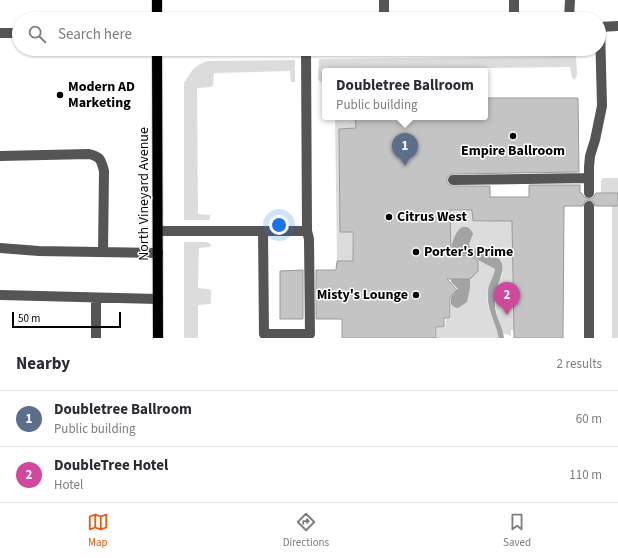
<!DOCTYPE html>
<style>
:root{--surface:#fff;--page:#f2f2f3;--text:#2b2b33;--muted:#7c7c81;--line:#e1e1e2;--accent:#ea580c}
body{margin:0;font-family:"Source Sans 3",sans-serif;background:var(--page);color:var(--text)}
.scale{position:absolute;left:12px;bottom:10px;width:109px;box-sizing:border-box;padding-left:4px;border:2px solid #000;border-top:0;font-size:11px;line-height:14px;white-space:nowrap;color:#000;-webkit-text-stroke:3px #fff;paint-order:stroke}
.you{position:absolute;left:279px;top:225px;width:14px;height:14px;margin:-10px;border:3px solid #fff;border-radius:50%;background:#1a73e8;box-shadow:0 0 0 6px #1a73e833}
.badge{display:grid;place-items:center;width:26px;height:26px;border-radius:50%;background:var(--accent);color:#fff;font-size:13px;font-weight:700}
.pin{position:absolute;translate:-50% -33px;filter:drop-shadow(0 1px 2px #0008)}
.pin::after{content:'';position:absolute;top:21px;width:14px;height:12px;background:inherit;clip-path:polygon(0 0,100% 0,50% 100%)}
.popup{position:absolute;left:322px;top:68px;width:166px;height:52px;box-sizing:border-box;display:grid;place-content:center;border-radius:4px;background:var(--surface);filter:drop-shadow(0 1px 3px #0005);font-size:13px;white-space:nowrap;color:var(--muted)}
.popup b{font-size:15px;color:var(--text)}
.popup::after{content:'';position:absolute;left:50%;top:100%;margin-left:-8px;border:8px solid transparent;border-top-color:var(--surface)}
.list{margin:0;padding:0;list-style:none}
h2{display:flex;justify-content:space-between;align-items:center;height:52px;margin:0;padding:0 16px;font-size:17px}
h2 small{font-size:13px;font-weight:400;color:var(--muted)}
.list li{display:grid;grid-template-columns:26px 1fr auto;gap:12px;align-items:center;box-sizing:border-box;height:56px;padding:0 16px;border-top:1px solid var(--line)}
.list b{display:block;font-size:15px;white-space:nowrap}
.list p{margin:0;font-size:13px;white-space:nowrap;color:var(--muted)}
.list em{font-size:13px;font-style:normal;color:var(--muted)}
.icon{flex:none;width:22px;height:22px;fill:none;stroke:currentColor;stroke-width:2;stroke-linecap:round;stroke-linejoin:round}
.map{position:relative;flex:none;width:618px;height:338px;overflow:hidden}
.search{position:absolute;background:var(--surface);box-shadow:0 1px 3px #0004;left:12px;right:12px;top:12px;height:44px;display:flex;align-items:center;gap:10px;box-sizing:border-box;padding:0 14px;border-radius:22px;color:var(--muted);font-size:15px}
.sheet{height:164px;background:var(--surface)}
nav{display:flex;justify-content:space-around;align-items:center;box-sizing:border-box;height:56px;border-top:1px solid var(--line);background:var(--surface);font-size:11px;color:var(--muted)}
nav a{display:grid;justify-items:center;gap:2px}
nav .on{color:var(--accent)}
.map>svg:first-child{display:block}
.green{fill:#dcdcdc}
.water{fill:#a3a3a3}
.building{fill:#c4c4c4;stroke:#999}
.lines{fill:none;stroke-linecap:round;stroke-linejoin:round}
.major-casing{stroke:#dbdbdb;stroke-width:12}
.minor{stroke:#555;stroke-width:10}
.major{stroke:#000;stroke-width:10}
.poi-dot{fill:#000;stroke:#fff;stroke-width:1.5}
.labels{text-anchor:middle;dominant-baseline:central;stroke-width:3;stroke-linejoin:round;paint-order:stroke}
.poi-label{font-size:14px;font-weight:bold;fill:#000;stroke:#fff;text-anchor:start}
.street-label{font-size:14px;fill:#000;stroke:#fff}
</style>
<div class="map">
<svg width="618" height="338" viewBox="0 0 618 338">
<rect width="100%" height="100%" fill="#fff"/>
<!-- green -->
<path class="green" d="M576 56 577 74 575 80 572 78 570 67 324 70 323 82H320L318 79 319 59Z
M295 60V82H291L290 71 214 73 213 86 211 87 197 88 198 214 210 215V218L209 220H184V83C192 71 192 67 207 61Z
M335 117H420L355 118 356 128 339 129 340 231 352 232 353 261H337Z
M603 178H618V193H601V181Z
M612 206H618V338H612Z
M472 210 473 222 496 221V210L520 221 512 222 513 330H511V336L503 333C493 304 493 302 503 272L474 249 469 247 467 227C453 228 453 240 451 252V211Z
M184 242H208L211 245 210 247 199 248 198 288 208 289 211 290V303L210 304 198 305V338H184Z
M478 260 495 269C494 276 491 280 489 287 483 305 494 323 503 338H437V328H445L446 319H451V304L454 307 470 288V279L478 271Z"/>
<!-- water -->
<path class="water" d="M462 227H467L471 230 473 234 469 244 470 247 474 249 478 247C521 263 494 275 495 305 495 316 503 327 504 338H499C496 322 486 310 488 292 488 284 494 277 495 269L478 260 469 254 460 255 454 261 453 272 461 279H470V288L467 302 458 308 454 307 451 304V297L458 289 451 282C451 266 447 237 462 227Z"/>
<!-- building -->
<path class="building" d="M485 98H578L579 172 453 174 447 177V183L450 185 453 186H490V197H529V185H580V193H582L584 197 589 199 593 198 596 193H618V206H595L594 202 589 200 585 201 583 206H564L563 338H514L512 221H473L472 210H450L451 256 469 255 478 261V271L470 279H447L457 290 450 297V318H444V327H436V338H342V319H316V270H336L337 261H353V232H340L339 129 356 128 355 118 485 117Z
M303 270V319H280V271Z"/>
<g class="lines">
<defs>
<path id="major" d="M157 0V19
M157 49 158 338"/>
</defs>
<!-- major casing -->
<use href="#major" class="major-casing"/>
<!-- minor -->
<path class="minor" d="M384 0V19
M514 0V19
M569 19 570 0
M599 27 618 26
M0 33H19
M0 156 89 154C101 157 101 160 104 171L103 252
M453 180 589 178
M589 193V167L590 156 595 140 602 106 600 27
M589 206V338
M158 231H307L306 49
M263 231 264 334H310L309 239 307 231
M0 248 39 251 158 253
M0 295 158 299
M96 338V298"/>
<!-- major -->
<use href="#major" class="major"/>
</g>
<!-- markers -->
<g class="poi-dot">
<circle cx="60" cy="95" r="4"/>
<circle cx="513" cy="136" r="4"/>
<circle cx="389" cy="217" r="4"/>
<circle cx="416" cy="252" r="4"/>
<circle cx="416" cy="295" r="4"/>
</g>
<g class="labels">
<!-- poi labels -->
<g class="poi-label">
<text x="68" y="87">Modern AD<tspan x="68" dy="16">Marketing</tspan></text>
<text x="513" y="151" text-anchor="middle">Empire Ballroom</text>
<text x="397" y="217">Citrus West</text>
<text x="424" y="252">Porter's Prime</text>
<text x="408" y="295" text-anchor="end">Misty's Lounge</text>
</g>
<!-- street labels -->
<g class="street-label">
<text transform="translate(144 194) rotate(-90)">North Vineyard Avenue</text>
</g>
</g>
</svg>
<div class="scale">50 m</div>
<div class="you"></div>
<div class="pin badge" style="left:405px;top:166px;background:#5c6f8a">1</div>
<div class="popup"><b>Doubletree Ballroom</b>Public building</div>
<div class="pin badge" style="left:507px;top:315px;background:#d1479c">2</div>
<div class="search"><svg class="icon" aria-label="search" viewBox="0 0 24 24"><circle cx="10" cy="10" r="6"/><path d="M15 15l6 6"/></svg>Search here</div>
</div>
<section class="sheet">
<h2>Nearby<small>2 results</small></h2>
<ul class="list">
<li><span class="badge" style="background:#5c6f8a">1</span><div><b>Doubletree Ballroom</b><p>Public building</p></div><em>60 m</em></li>
<li><span class="badge" style="background:#d1479c">2</span><div><b>DoubleTree Hotel</b><p>Hotel</p></div><em>110 m</em></li>
</ul>
</section>
<nav>
<a class="on"><svg class="icon" aria-label="map" viewBox="0 0 24 24"><path d="M3 6l6-2 6 2 6-2v14l-6 2-6-2-6 2zM9 4v14M15 6v14"/></svg>Map</a>
<a><svg class="icon" aria-label="directions" viewBox="0 0 24 24"><path d="M12 3l9 9-9 9-9-9zM9 14v-3h6M13 9l2 2-2 2"/></svg>Directions</a>
<a><svg class="icon" aria-label="saved" viewBox="0 0 24 24"><path d="M7 4h10v16l-5-4-5 4z"/></svg>Saved</a>
</nav>
